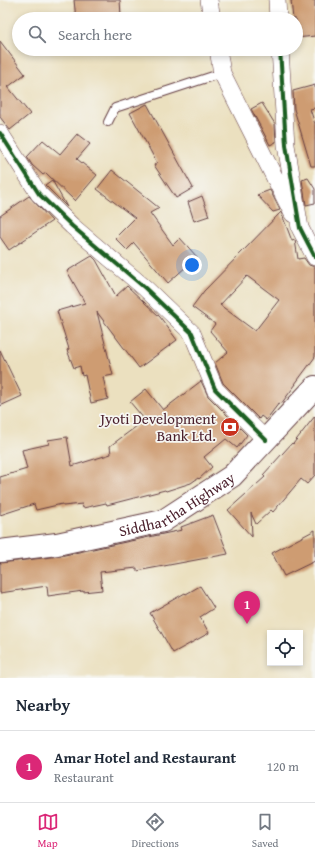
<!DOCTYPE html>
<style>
:root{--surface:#fff;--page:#f6f6f7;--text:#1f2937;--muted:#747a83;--line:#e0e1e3;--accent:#db2777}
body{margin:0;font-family:"Gentium Book Plus",serif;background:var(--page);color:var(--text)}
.controls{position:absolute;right:12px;bottom:12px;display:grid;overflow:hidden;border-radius:0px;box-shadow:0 2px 6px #0003}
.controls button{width:36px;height:36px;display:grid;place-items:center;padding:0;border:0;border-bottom:1px solid var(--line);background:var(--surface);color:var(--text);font:20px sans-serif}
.you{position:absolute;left:192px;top:265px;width:14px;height:14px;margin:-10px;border:3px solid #fff;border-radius:50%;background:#1a73e8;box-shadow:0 0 0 6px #1a73e833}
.badge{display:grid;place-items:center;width:26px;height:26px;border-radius:50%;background:var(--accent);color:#fff;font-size:13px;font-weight:700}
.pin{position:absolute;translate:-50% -33px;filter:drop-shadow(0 1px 2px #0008)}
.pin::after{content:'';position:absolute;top:21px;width:14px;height:12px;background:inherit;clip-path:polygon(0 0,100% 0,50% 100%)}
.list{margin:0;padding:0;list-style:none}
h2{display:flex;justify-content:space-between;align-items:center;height:52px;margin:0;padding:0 16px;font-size:17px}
h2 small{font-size:13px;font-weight:400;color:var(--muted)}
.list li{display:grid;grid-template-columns:26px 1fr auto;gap:12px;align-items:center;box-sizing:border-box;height:72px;padding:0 16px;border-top:1px solid var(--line)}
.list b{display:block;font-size:15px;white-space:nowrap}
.list p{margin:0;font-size:13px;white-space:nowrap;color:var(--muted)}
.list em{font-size:13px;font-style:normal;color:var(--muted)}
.icon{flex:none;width:22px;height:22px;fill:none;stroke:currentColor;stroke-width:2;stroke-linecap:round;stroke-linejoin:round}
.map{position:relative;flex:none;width:315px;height:678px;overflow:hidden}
.search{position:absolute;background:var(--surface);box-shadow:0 2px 6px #0003;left:12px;right:12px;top:12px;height:44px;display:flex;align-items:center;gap:10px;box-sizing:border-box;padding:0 14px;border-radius:22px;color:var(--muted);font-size:15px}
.sheet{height:124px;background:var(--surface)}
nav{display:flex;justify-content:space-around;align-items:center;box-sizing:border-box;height:56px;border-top:1px solid var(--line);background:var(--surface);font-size:11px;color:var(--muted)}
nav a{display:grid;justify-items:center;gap:2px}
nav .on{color:var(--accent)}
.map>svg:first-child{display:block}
.building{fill:#ce9c72;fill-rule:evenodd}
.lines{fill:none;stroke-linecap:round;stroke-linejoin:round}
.service-casing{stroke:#623c41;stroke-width:10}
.minor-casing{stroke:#623c41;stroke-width:18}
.trunk-casing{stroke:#623c41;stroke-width:24}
.service{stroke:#fff;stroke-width:8}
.minor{stroke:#fff;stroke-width:17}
.trunk{stroke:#fff;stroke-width:22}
.cycleway-casing{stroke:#f6f6f2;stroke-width:6}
.cycleway{stroke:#1b5e20;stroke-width:4}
.labels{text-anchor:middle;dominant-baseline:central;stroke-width:3.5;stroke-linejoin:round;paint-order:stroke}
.poi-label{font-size:15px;fill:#4a1f2b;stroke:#f6f6f2;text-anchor:end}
.street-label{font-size:15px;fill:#4a1f2b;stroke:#f6f6f2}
</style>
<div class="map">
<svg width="315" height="678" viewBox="0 0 315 678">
<rect width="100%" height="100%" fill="#f6f6f2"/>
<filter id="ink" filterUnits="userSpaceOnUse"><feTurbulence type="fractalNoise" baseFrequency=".025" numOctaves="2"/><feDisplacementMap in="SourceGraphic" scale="8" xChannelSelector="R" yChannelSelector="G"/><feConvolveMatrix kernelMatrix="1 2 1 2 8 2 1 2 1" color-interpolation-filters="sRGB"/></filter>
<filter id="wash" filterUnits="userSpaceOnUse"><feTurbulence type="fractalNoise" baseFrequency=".012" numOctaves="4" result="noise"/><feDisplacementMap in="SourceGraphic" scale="16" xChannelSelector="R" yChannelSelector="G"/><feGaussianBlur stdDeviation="0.9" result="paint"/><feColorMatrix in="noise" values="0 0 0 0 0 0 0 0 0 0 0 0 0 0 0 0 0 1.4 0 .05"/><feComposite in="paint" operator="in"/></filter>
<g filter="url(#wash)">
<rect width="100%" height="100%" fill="#ebe0bf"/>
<g id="blocks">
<!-- building -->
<path class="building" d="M74 0H120L121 16 94 19H76Z
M291 0H315V36L296 38V19H293Z
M0 41 25 74 8 87 30 114 10 130 0 117Z
M315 85V108L310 109 315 124V166H311L294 109 293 91Z
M262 103 275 124 276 142 270 145 251 109Z
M147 104 193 188 176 198 154 165 157 163 130 113Z
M77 134 90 144 77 159 97 175 75 201 46 173 43 175 32 165 27 157 43 140 60 154Z
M112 170 159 208 150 213 173 245 180 238 197 257 168 283 134 243 127 250 115 238 135 218 97 189Z
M308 178 315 189V203L306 205 302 180Z
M52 180 67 207 45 185Z
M270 190 280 210 273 212 257 195Z
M29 196 52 221 9 250 0 237V216Z
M202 196 209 216 194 221 188 202Z
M281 212 292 241 295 240 298 259 304 258 309 265 315 267V357L295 384H296L281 404 279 403 266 420 261 416 259 419 223 383 215 363 228 352 210 331 215 324 192 307 204 291ZM247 276 279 300 255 331 220 305Z
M92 256 96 260 116 296 127 286 160 317 177 340 139 368 97 312 113 375 103 377 108 399 91 403 85 375 82 376 80 366 74 368 67 350 69 349 57 311 85 303 67 271Z
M0 350 22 396 0 406Z
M201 381 208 396 247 435 237 448 226 439 204 457 212 467 199 479 198 478 191 483 166 491 165 490 107 505 106 503 83 508 82 504 63 506 62 504 36 510 34 504 0 515V477L27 469 22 450 49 444 48 440 67 437 72 466 111 454 110 446 145 420 130 402 146 389 163 410Z
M315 416V475L307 484 301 479 273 512 271 510 256 524 251 513 252 537 228 510 265 477 263 475 292 443 293 444Z
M213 515 228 554 137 571V568L100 572 102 590 83 592V591L48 596 47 586 0 593V563L60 556 182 530 181 527Z
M315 530V561L284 576 272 553Z
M200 586 214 608 200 617 209 633 173 653 150 613 185 593 186 594Z"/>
</g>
</g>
<g filter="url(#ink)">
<use href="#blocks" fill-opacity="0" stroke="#623c41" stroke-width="1"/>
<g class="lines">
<defs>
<path id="service" d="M108 122 115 108 222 73"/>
<path id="minor" d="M209 0 212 19
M277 0 278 19
M218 49 222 73 293 214
M280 49 286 145 300 228 315 257
M0 133 39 194 72 226 145 288 192 333 215 389 266 440"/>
<g id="trunk">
<path id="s1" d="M0 551 57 544 163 521 232 476 315 387"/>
</g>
</defs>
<!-- service casing -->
<use href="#service" class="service-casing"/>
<!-- minor casing -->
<use href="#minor" class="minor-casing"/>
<!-- trunk casing -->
<use href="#trunk" class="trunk-casing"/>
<!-- service -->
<use href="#service" class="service"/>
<!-- minor -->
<use href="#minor" class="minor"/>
<!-- trunk -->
<use href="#trunk" class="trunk"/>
<defs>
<path id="cycleway" d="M280 49 286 145 300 228 315 257
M0 133 39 194 72 226 145 288 192 333 215 389 266 440"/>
</defs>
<!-- cycleway casing -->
<use href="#cycleway" class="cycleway-casing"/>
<!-- cycleway -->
<use href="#cycleway" class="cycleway"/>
</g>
</g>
<!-- icons -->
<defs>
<symbol id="bank-disc" viewBox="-11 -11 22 22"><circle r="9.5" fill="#c8321e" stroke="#f6f6f2"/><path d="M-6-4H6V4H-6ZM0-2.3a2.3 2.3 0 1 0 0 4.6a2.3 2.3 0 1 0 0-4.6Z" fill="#fff"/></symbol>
</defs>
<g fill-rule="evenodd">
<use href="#bank-disc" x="219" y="416" width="22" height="22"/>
</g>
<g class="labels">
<!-- poi labels -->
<g class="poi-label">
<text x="216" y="418">Jyoti Development<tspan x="216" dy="17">Bank Ltd.</tspan></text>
</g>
<!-- street labels -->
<g class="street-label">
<text stroke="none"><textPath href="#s1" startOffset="185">Siddhartha Highway</textPath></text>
</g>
</g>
</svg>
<div class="controls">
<button><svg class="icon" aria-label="locate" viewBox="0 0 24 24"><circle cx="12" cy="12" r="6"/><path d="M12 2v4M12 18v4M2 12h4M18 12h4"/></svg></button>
</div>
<div class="you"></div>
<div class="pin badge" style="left:247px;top:624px">1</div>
<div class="search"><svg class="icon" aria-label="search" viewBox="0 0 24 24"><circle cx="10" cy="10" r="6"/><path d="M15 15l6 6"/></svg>Search here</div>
</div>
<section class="sheet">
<h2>Nearby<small></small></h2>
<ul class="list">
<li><span class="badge">1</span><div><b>Amar Hotel and Restaurant</b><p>Restaurant</p></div><em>120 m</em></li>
</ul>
</section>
<nav>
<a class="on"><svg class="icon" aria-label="map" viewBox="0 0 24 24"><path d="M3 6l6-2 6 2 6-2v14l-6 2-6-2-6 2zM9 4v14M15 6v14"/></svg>Map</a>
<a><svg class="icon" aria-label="directions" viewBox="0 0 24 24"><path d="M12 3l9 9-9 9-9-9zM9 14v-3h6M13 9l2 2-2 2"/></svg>Directions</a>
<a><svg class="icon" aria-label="saved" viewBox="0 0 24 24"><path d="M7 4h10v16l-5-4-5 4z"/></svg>Saved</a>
</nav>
